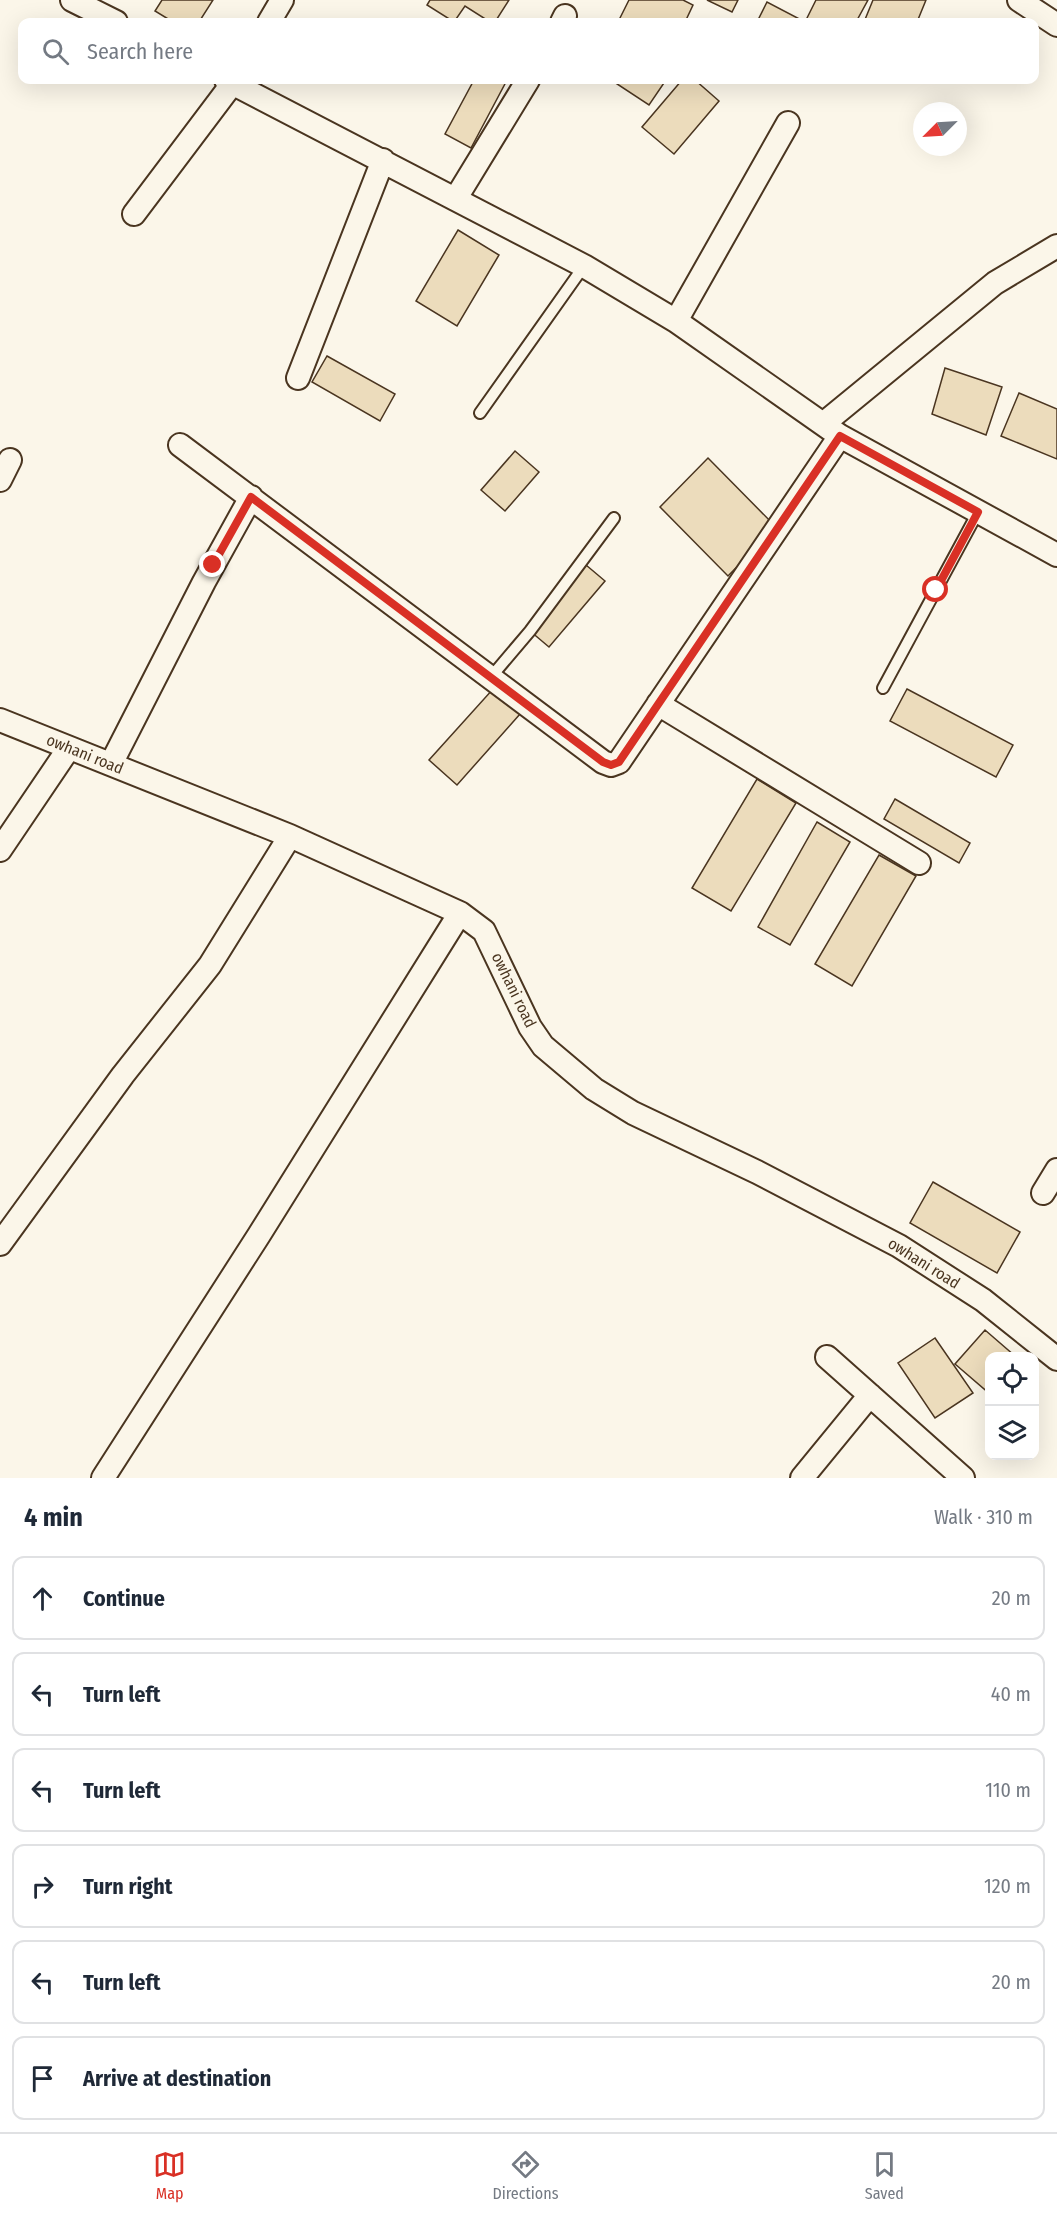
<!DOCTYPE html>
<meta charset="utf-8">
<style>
:root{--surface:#fff;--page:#f6f6f7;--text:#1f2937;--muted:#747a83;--line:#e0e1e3;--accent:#d93025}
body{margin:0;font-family:"Fira Sans Condensed",sans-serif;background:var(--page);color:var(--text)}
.controls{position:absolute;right:18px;bottom:18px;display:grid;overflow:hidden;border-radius:12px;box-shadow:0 6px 24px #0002}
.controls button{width:54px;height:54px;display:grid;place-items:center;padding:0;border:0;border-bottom:2px solid var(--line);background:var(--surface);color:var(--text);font:30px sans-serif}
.compass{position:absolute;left:913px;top:102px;width:54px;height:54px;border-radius:50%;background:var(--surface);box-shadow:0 6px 24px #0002;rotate:246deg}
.stop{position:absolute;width:18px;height:18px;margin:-14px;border:4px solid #d93025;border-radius:50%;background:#fff}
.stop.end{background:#d93025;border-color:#fff;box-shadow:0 2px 6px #0008}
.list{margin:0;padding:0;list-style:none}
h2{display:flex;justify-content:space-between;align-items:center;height:78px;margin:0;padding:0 24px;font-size:26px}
h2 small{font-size:20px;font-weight:400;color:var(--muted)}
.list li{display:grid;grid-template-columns:39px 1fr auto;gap:18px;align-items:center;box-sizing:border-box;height:84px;margin:0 12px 12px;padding:0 12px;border:2px solid var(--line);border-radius:12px}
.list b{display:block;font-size:22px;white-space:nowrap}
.list em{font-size:20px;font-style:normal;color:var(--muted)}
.icon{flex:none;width:33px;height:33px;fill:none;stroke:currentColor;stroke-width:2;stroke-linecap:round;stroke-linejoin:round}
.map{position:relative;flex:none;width:1057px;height:1478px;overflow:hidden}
.search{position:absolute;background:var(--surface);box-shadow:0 6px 24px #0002;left:18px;right:18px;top:18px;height:66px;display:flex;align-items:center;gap:15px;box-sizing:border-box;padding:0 21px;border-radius:12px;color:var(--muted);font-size:22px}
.sheet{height:654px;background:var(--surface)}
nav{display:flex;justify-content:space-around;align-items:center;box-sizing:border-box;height:84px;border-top:2px solid var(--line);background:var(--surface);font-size:16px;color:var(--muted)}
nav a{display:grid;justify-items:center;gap:3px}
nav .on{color:var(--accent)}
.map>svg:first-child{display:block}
.building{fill:#ecdcbc;stroke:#4a3520;stroke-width:1.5}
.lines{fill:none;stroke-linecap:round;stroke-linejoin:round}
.lane-casing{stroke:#4a3520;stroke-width:14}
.street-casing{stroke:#4a3520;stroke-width:26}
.lane{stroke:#fbf6e9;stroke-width:10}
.street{stroke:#fbf6e9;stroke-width:22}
.route{stroke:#d93025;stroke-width:8}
.labels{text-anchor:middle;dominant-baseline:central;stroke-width:4.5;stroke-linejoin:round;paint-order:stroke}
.street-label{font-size:16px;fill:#4a3520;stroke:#fbf6e9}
</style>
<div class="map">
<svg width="1057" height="1478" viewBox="0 0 1057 1478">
<rect width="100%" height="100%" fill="#fbf6e9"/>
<!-- building -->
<path class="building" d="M162 0H213L199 22H173L155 11Z
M430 0H509L495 22H490L465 6 454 22 427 5Z
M629 0H683L693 5 685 22H618Z
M707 0H738L732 12Z
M816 0H868L856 22H757L767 2 805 22Z
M873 0H926L917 22H864Z
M474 80H507L471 148 445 134Z
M611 80H666L649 105Z
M682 80H695L719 101 674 154 642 127Z
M458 230 499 255 457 326 416 301Z
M327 356 395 394 380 421 312 382Z
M945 368 1002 387 986 435 932 414Z
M1019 393 1057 409V459L1001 436Z
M515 451 539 472 505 511 481 490Z
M708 458 776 527 728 576 660 507Z
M586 565 605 581 549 647 530 631Z
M493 689 520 714 457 785 429 760Z
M907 689 1013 745 996 777 890 721Z
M757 779 796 803 731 911 692 888Z
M895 799 970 843 959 863 884 819Z
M817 822 850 842 790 945 758 927Z
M879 855 916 876 852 986 815 964Z
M933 1182 1020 1232 997 1273 910 1223Z
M985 1330 1015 1356H990V1394L955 1364Z
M935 1338 973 1393 935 1418 898 1363Z"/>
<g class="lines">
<defs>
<path id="lane" d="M480 413 584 266
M491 677 530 631 614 518
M883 688 978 512"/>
<path id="street" d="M72 0 116 22
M1019 0 1057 25
M269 22 282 0
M562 22 565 16
M226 80 584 266 676 321 840 436 1057 555
M456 198 528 80
M134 214 235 80
M676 321 788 123
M298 378 383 160
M823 424 995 283 1057 246
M180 445 603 762 611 765 619 762 840 436
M0 480 10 460
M658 704 919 863
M0 720 290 836 460 913 484 931 530 1027 543 1046 594 1089 633 1113 757 1172 899 1246 983 1300 1057 1359
M111 764 204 582 251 497
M0 850 69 748
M1043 1193 1057 1170
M0 1244 123 1075 210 965 290 836
M827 1357 963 1478
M103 1478 259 1235 460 913
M802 1478 870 1395"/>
</defs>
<!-- lane casing -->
<use href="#lane" class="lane-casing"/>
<!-- street casing -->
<use href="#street" class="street-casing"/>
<!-- lane -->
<use href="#lane" class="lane"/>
<!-- street -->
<use href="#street" class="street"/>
</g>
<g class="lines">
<!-- route -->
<path class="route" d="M213 565 251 497 603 762 611 765 619 762 840 436 978 512 936 590"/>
</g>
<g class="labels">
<!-- street labels -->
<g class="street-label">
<text transform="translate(85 754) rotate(22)">owhani road</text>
<text transform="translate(514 990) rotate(64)">owhani road</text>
<text transform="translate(924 1263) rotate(32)">owhani road</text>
</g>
</g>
</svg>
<div class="controls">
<button><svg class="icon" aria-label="locate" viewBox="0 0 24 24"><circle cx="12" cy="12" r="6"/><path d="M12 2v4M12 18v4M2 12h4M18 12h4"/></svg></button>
<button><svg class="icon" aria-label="layers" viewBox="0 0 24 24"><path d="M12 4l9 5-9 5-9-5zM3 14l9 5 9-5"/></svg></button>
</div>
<svg class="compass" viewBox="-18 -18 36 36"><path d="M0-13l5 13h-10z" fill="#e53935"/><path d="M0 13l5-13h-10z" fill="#747a83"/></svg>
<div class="stop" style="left:936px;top:590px"></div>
<div class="stop end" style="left:213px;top:565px"></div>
<div class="search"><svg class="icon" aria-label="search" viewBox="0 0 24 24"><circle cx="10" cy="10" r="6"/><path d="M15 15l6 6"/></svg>Search here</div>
</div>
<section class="sheet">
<h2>4 min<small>Walk · 310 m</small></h2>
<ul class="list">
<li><svg class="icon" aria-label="ahead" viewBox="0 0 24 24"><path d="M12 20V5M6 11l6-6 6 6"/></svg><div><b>Continue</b></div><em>20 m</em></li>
<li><svg class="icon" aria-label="left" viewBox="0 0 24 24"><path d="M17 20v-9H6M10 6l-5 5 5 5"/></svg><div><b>Turn left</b></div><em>40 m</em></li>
<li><svg class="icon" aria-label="left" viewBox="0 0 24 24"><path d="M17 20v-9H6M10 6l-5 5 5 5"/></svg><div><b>Turn left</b></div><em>110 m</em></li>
<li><svg class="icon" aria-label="right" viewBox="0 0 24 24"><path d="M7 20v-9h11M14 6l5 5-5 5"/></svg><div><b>Turn right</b></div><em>120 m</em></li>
<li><svg class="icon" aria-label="left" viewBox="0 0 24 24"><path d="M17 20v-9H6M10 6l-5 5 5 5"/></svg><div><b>Turn left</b></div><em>20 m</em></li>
<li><svg class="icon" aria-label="arrive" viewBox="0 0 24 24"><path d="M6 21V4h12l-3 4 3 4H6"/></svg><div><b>Arrive at destination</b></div></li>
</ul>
</section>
<nav>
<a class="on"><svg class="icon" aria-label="map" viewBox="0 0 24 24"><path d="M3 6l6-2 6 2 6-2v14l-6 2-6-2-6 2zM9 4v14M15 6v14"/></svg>Map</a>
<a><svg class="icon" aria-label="directions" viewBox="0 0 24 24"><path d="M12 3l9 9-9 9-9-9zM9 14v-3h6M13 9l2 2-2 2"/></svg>Directions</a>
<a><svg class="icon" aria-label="saved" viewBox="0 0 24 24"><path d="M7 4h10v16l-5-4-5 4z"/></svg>Saved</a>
</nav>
